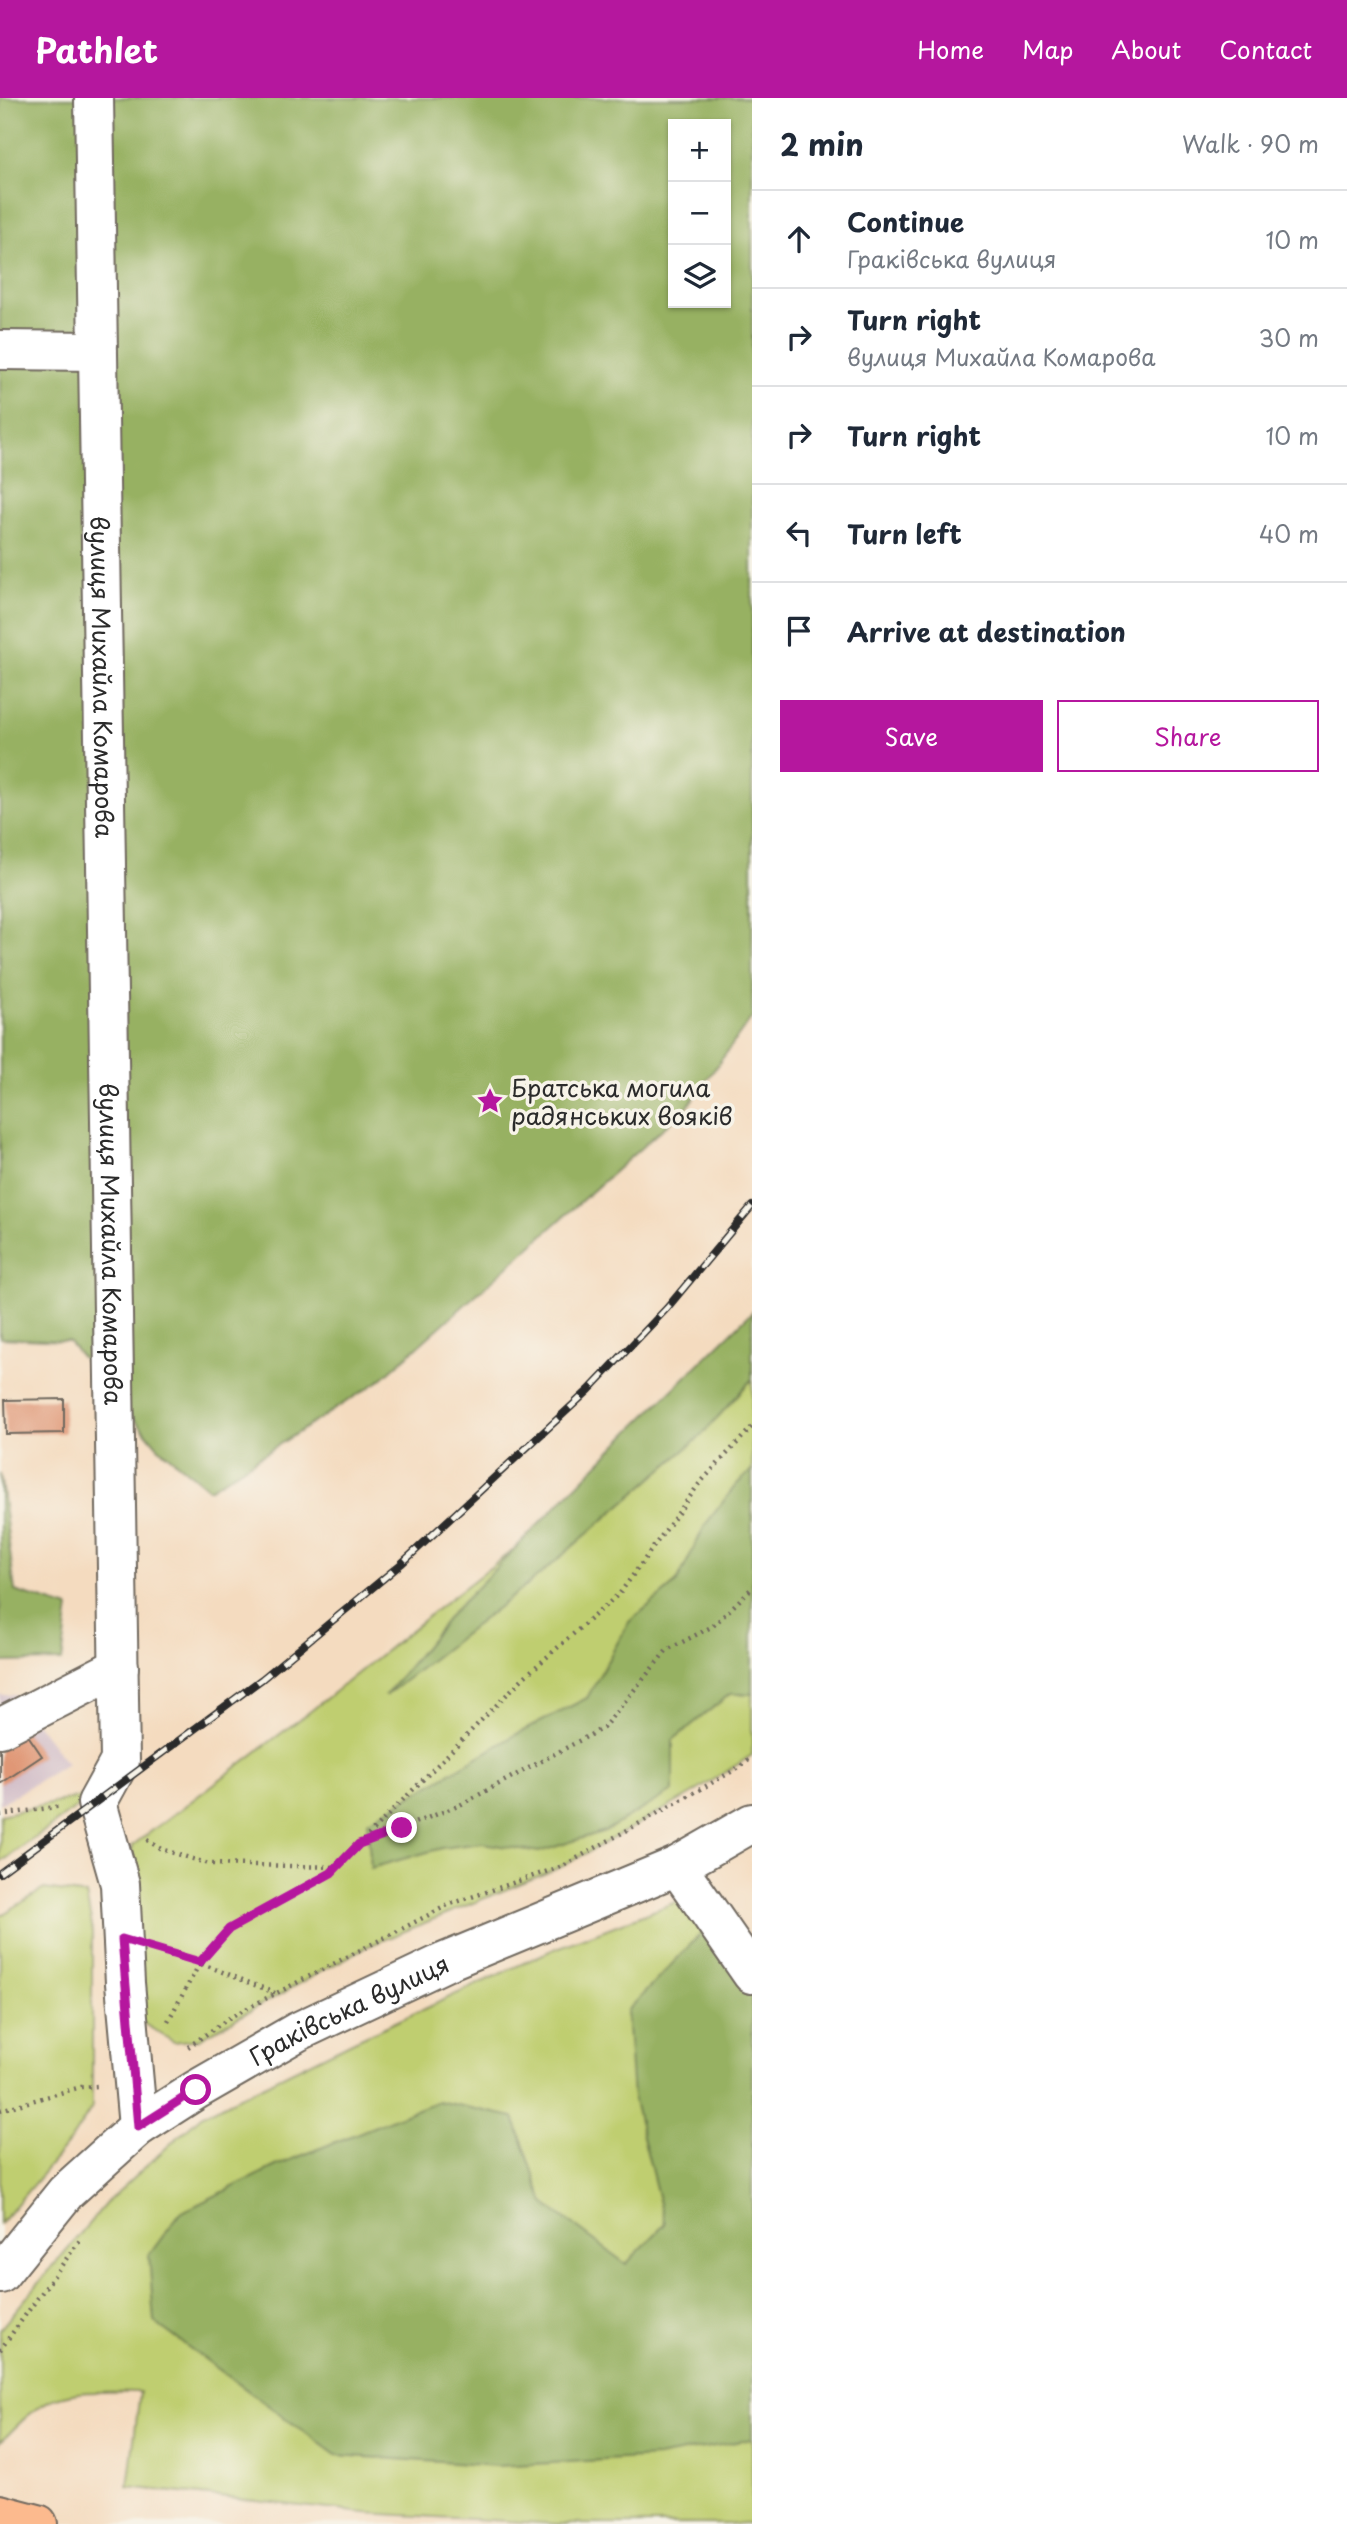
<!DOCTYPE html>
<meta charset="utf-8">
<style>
:root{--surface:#fff;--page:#f2f2f3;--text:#1f2937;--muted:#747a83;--line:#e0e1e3;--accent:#b5179e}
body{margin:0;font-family:"Playpen Sans",sans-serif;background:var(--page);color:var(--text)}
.controls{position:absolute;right:21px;top:21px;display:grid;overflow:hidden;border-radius:0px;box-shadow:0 2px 5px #0004}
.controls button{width:63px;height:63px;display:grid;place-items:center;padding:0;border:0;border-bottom:2px solid var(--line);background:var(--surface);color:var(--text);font:35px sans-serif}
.stop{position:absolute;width:21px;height:21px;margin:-16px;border:5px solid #b5179e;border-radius:50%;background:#fff}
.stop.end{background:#b5179e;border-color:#fff;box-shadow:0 2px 7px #0008}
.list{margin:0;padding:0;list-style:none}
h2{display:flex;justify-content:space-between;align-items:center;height:91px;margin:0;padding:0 28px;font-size:30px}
h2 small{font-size:23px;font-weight:400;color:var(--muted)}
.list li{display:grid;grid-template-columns:46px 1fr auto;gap:21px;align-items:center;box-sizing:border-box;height:98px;padding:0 28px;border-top:2px solid var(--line)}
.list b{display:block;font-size:26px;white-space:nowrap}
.list p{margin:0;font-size:23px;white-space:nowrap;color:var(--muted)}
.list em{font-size:23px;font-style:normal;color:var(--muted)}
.actions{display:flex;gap:14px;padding:21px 28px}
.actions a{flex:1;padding:16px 0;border:2px solid var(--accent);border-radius:0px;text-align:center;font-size:24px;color:var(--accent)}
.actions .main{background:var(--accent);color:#fff}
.icon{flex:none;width:38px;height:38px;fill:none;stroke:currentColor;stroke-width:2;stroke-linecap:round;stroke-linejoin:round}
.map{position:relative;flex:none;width:752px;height:2426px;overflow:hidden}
header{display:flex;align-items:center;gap:42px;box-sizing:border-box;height:98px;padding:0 35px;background:var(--accent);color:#fff}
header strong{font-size:33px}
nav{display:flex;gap:38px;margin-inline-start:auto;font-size:24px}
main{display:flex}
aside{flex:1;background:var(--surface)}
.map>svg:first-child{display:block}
.industrial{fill:#d2bdc8}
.green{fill:#bfce70;stroke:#757c4e;stroke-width:2}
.forest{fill:#97b162;stroke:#616e46;stroke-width:2;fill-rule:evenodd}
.building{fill:#e09776}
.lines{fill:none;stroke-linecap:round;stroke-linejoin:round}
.minor-casing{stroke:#71695f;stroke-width:42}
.highway-casing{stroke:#71695f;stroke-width:42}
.path{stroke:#71695f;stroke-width:4.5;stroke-dasharray:2 5;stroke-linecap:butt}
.minor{stroke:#fff;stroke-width:38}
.highway{stroke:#fcba8e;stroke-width:38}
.rail-casing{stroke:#2b2b2b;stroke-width:8}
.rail{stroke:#f7f3e8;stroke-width:5;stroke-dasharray:16;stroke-linecap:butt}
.route{stroke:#b5179e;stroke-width:9}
.labels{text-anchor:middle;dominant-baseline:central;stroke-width:7;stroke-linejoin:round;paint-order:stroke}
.street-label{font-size:24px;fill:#2b2b2b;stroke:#f7f3e8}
.poi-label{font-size:24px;fill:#2b2b2b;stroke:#f7f3e8;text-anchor:start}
</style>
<header>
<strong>Pathlet</strong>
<nav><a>Home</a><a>Map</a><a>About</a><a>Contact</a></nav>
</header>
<main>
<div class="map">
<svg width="752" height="2426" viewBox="0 0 752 2426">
<rect width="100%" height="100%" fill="#f7f3e8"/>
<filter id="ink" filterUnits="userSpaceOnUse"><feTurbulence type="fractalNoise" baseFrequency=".0143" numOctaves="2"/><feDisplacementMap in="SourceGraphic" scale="14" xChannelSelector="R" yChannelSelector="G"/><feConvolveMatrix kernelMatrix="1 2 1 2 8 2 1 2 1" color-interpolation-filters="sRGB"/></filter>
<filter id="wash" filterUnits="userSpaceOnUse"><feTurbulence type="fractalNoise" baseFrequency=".00686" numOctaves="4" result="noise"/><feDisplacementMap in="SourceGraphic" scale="28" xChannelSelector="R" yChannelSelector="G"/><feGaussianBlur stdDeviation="1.57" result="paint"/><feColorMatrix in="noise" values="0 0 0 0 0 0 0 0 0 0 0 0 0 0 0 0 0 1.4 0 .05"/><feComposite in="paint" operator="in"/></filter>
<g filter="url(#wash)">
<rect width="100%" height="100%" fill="#f4dbbf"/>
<!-- industrial -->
<path class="industrial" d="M0 1597H15L67 1666 0 1706Z"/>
<!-- green -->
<path class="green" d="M752 1242V1657L695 1694 563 1768 366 1849 199 1941 174 1944 136 1921 126 1780 133 1747 312 1612 447 1503 632 1360Z
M95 1696 0 1765V1717Z
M44 1791 86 1797 92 1828V2009L71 2042 0 2126V1818Z
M697 1796 752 2324V2426H558L365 2415 128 2389 140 2294C112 2294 78 2291 51 2302 34 2309 13 2331 0 2345V2231L107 2104 201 2018 354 1943 552 1852Z"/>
<!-- forest -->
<path class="forest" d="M0 0H752V919L688 1008 379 1283 209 1391 158 1349 68 1243 0 1240ZM673 26H726V205H673Z
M752 1214V1281L701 1338 536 1480 385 1598 452 1515 630 1333Z
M752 1372V1596H730L673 1642V1693L605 1733 539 1754 482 1745 442 1750 371 1770 367 1724 517 1636 587 1600 629 1524 677 1484 705 1427 736 1387Z
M0 1376 15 1493 69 1510 62 1563 0 1564Z
M711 1825 752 1887V2341L658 2359 498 2368 336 2357 154 2224 149 2157 180 2115 278 2067 438 2003 514 2019 544 2105 626 2166 665 2126 633 1999 627 1913Z"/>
<g id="blocks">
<!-- building -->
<path class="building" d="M64 1301V1335L6 1336 5 1302Z
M23 1630 42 1658 0 1686V1645Z"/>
</g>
</g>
<g filter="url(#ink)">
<use href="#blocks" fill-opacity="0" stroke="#71695f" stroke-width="2"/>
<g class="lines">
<defs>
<g id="minor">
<path id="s1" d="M94 0 120 1663 97 1705 120 1786 125 1885 138 2029"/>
<path d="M0 252 97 253"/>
<path d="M0 1630 119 1569"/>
<path d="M677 1768 752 1876"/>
<path id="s2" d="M0 2176 66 2094 138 2029 196 1992 297 1934 445 1864 677 1768 752 1725"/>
</g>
<path id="highway" d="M0 2416 38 2426"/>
</defs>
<!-- minor casing -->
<use href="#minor" class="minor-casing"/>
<!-- highway casing -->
<use href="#highway" class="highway-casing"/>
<!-- path -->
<path class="path" d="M0 1717 62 1708
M147 1742 161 1751 209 1766 336 1769
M363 1745 458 1708 603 1630 667 1552 713 1528 752 1490
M162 1853 200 1865 275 1895
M168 1923 200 1865 229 1831 331 1775 523 1580 620 1495 699 1386 752 1329
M188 1949 232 1918 448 1807 563 1768 733 1673 752 1660
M0 2012 81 1989 97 1988
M0 2252 80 2142"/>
<!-- minor -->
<use href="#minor" class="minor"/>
<!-- highway -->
<use href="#highway" class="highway"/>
<defs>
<path id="rail" d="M0 1775 262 1581 401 1466 589 1292 667 1210 752 1108"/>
</defs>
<!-- rail casing -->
<use href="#rail" class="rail-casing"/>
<!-- rail -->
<use href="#rail" class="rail"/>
</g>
</g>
<g class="lines" filter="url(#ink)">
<!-- route -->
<path class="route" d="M196 1992 138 2029 122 1841 200 1864 229 1831 331 1775 359 1746 402 1730"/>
</g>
<!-- icons -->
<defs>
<symbol id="sight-bare" viewBox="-9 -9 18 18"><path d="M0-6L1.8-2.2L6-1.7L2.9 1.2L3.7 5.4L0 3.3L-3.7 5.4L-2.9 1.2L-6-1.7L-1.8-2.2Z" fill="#b5179e" stroke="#f7f3e8" stroke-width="2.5" paint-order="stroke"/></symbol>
</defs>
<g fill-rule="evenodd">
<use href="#sight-bare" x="471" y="984" width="38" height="38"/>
</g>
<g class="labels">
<!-- street labels -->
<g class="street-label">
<text stroke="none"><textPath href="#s1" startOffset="579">вулиця Михайла Комарова</textPath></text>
<text stroke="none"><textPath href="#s1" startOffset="1146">вулиця Михайла Комарова</textPath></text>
<text stroke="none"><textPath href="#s2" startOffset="444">Граківська вулиця</textPath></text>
</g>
<!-- poi labels -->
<g class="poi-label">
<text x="511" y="989">Братська могила<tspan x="511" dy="28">радянських вояків</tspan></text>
</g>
</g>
</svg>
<div class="controls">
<button>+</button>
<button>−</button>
<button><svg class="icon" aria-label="layers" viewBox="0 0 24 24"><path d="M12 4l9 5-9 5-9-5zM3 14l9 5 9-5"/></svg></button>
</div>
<div class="stop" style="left:196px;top:1992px"></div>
<div class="stop end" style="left:402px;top:1730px"></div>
</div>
<aside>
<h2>2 min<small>Walk · 90 m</small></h2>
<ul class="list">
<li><svg class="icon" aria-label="ahead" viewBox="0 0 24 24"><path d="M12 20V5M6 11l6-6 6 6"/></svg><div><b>Continue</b><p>Граківська вулиця</p></div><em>10 m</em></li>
<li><svg class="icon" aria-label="right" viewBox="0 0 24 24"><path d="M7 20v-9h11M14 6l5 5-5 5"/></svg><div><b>Turn right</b><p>вулиця Михайла Комарова</p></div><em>30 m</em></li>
<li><svg class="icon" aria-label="right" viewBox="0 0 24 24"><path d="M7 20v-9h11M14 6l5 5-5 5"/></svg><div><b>Turn right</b></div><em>10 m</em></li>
<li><svg class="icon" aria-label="left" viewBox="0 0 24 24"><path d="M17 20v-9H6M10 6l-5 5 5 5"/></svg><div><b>Turn left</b></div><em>40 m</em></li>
<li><svg class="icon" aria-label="arrive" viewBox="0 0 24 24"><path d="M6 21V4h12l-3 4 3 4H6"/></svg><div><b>Arrive at destination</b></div></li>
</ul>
<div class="actions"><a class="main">Save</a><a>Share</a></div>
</aside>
</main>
